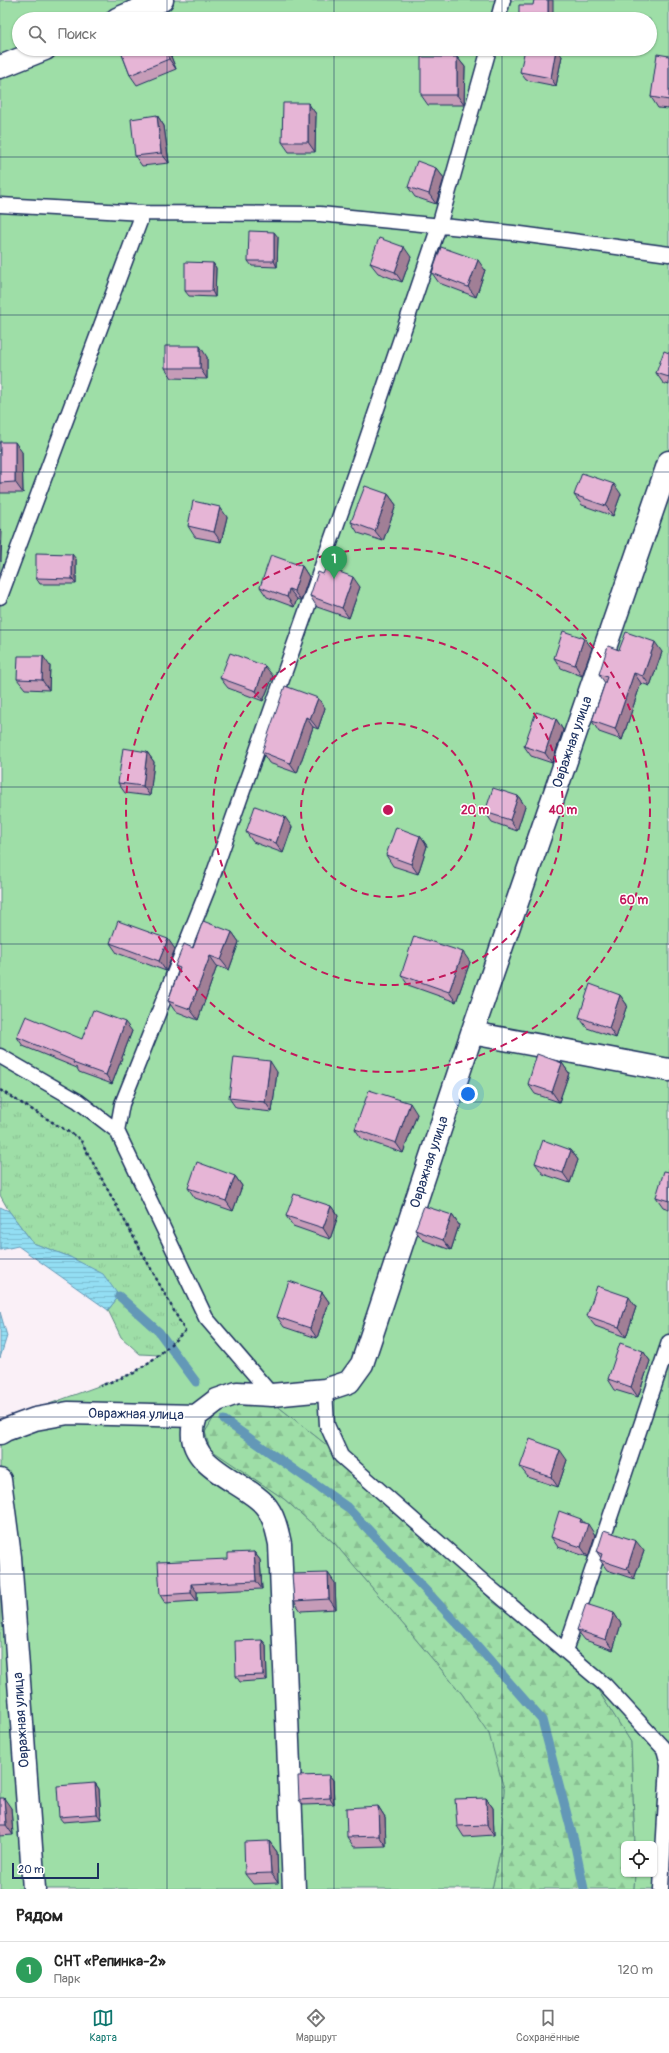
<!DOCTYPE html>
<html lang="ru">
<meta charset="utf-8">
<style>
:root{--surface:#fff;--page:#f6f6f6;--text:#222;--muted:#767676;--line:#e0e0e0;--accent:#0f766e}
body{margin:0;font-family:Pangolin,sans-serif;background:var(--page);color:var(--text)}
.controls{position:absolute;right:12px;bottom:12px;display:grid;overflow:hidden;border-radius:6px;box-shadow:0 1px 3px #0004}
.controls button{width:36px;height:36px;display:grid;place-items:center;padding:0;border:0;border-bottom:1px solid var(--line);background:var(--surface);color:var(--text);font:20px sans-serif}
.scale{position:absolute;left:12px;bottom:10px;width:87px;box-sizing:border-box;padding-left:4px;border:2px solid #1b2f5e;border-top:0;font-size:11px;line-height:14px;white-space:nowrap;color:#1b2f5e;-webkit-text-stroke:3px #fff;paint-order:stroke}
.you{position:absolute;left:468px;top:1094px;width:14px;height:14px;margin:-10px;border:3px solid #fff;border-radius:50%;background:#1a73e8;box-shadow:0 0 0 6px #1a73e833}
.badge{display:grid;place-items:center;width:26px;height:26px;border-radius:50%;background:var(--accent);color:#fff;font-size:13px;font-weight:700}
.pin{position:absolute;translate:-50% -33px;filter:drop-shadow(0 1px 2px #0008)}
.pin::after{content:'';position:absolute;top:21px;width:14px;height:12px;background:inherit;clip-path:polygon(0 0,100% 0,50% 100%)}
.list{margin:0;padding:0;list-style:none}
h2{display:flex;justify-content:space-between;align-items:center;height:52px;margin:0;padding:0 16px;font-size:17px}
h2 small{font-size:13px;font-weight:400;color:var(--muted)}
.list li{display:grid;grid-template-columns:26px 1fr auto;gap:12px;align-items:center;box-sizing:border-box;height:56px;padding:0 16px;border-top:1px solid var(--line)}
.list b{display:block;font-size:15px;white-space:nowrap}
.list p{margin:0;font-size:13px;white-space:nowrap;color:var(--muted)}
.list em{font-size:13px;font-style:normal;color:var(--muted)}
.icon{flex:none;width:22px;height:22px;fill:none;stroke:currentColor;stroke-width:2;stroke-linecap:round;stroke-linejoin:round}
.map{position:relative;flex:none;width:669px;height:1889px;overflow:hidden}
.search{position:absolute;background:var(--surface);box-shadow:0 1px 3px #0004;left:12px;right:12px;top:12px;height:44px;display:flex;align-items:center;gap:10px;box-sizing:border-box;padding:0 14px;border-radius:22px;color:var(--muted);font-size:15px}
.sheet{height:108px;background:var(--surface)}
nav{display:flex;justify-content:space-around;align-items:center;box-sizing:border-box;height:56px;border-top:1px solid var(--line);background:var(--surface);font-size:11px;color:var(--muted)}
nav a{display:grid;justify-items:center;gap:2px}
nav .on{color:var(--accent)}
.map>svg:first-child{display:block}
.grass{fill:url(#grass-tufts);stroke:#5c8682}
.forest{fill:url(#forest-firs);stroke:#5c8682}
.garden{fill:#9edea7;stroke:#5c8682;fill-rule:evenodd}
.water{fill:url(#water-rules);stroke:#6398b7}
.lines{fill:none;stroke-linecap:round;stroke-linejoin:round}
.stream{stroke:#6398b7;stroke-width:9}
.service-casing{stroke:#1b2f5e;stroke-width:17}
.minor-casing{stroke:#1b2f5e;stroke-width:25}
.path{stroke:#1b2f5e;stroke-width:2.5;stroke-dasharray:3 3;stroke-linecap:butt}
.service{stroke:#fff;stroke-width:14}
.minor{stroke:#fff;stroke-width:22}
.wall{fill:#c69cb8;stroke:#1b2f5e}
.shaded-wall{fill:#a17f96;stroke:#1b2f5e}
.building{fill:#e6b5d6;stroke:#1b2f5e}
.grid{fill:none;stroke:#1b2f5e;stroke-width:1;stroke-opacity:0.55}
.ring{fill:none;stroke:#c2185b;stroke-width:2;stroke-dasharray:7 5}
.labels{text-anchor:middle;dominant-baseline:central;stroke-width:3;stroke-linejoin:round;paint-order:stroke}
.street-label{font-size:14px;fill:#1b2f5e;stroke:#fff}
.centre{fill:#c2185b;stroke:#fff;stroke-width:2}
.ring-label{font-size:12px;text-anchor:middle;font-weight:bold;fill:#c2185b;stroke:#fff;stroke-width:3;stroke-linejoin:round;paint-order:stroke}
</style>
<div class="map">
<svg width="669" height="1889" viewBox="0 0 669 1889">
<defs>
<pattern id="grass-tufts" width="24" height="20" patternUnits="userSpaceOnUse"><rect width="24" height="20" fill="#9edea7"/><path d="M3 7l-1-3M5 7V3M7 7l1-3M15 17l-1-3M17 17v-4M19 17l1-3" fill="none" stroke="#88bf92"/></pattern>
<pattern id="forest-firs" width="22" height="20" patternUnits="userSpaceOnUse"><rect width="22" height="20" fill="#9edea7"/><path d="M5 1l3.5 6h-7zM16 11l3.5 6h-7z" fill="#88bf92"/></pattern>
<pattern id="water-rules" width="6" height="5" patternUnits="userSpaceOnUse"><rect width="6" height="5" fill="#93def3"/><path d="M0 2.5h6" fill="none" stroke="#7ebfd3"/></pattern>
</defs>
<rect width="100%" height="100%" fill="#faf0f7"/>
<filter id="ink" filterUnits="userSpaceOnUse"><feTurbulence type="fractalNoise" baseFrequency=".025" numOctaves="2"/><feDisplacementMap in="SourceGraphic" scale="8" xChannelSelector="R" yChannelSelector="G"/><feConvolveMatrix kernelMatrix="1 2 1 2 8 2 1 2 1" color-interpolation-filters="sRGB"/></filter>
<g filter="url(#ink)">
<!-- grass -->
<path class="grass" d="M0 1090 80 1139 185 1331 159 1355 140 1354 121 1337 108 1310 119 1296 70 1257 33 1243 9 1211 0 1195Z"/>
<!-- forest -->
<path class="forest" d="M236 1401 275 1404 333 1450 586 1671 631 1742 635 1844H624V1874H635L634 1889H492L501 1847 504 1789 488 1734 462 1694 335 1544 284 1499 209 1449 205 1432 217 1412Z"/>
<!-- garden -->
<path class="garden" d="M0 0H669V1889H634L635 1874H654V1844H635L631 1742 586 1671 493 1602 391 1499 333 1450 275 1404 236 1401 217 1412 205 1432 210 1449 284 1499 335 1544 462 1694 489 1734 504 1789 501 1847 492 1889H0V1422L134 1373 159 1355 185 1331 80 1139 0 1090ZM19 19H650V49H19Z"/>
<!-- water -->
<path class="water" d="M0 1207 9 1211 33 1243 70 1257 103 1274 119 1296 108 1310 18 1246 0 1250Z
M0 1312 7 1336 0 1358Z"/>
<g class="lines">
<!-- stream -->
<path class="stream" d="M119 1296 159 1332 196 1382
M224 1420 347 1507 467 1634 542 1720 574 1841 584 1889"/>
<defs>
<path id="service" d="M498 19 503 0
M0 205 143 213 320 214 513 233 669 254
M0 597 143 213
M0 1056 78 1101 117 1131 206 1318 272 1395
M117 1131 122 1104 211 881 364 447 439 226 489 49
M325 1390 327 1425 341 1456 487 1585 605 1685 664 1749 668 1764 661 1889
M565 1651 669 1342"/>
<path id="minor" d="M117 19 162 0
M0 67 45 49
M472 1033 669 1070
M196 1416C195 1420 193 1426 193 1430 189 1467 244 1482 264 1504 274 1515 277 1530 280 1544L294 1889
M0 1433 5 1430 35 1419 68 1413 196 1416 217 1400 237 1393 272 1395 325 1390 349 1382 362 1364 472 1033 669 462
M0 1480 10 1557 34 1889"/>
</defs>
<!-- service casing -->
<use href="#service" class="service-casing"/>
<!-- minor casing -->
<use href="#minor" class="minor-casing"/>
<!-- path -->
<path class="path" d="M0 1090 80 1139 185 1331 159 1355 134 1373 100 1386"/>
<!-- service -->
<use href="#service" class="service"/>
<!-- minor -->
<use href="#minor" class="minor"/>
</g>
<!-- wall -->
<path class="wall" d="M120 49H168L176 69 137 85 130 75Z
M562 56 556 86 526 80 520 72Z
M669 56V109L658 108 651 97Z
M457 57 465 67 464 105H428L421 95Z
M308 103 316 114 315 152H289L282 142Z
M157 115 164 126 169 163 142 166 135 156Z
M436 168 444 178 436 204 415 197 408 187Z
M278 237 277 267 252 266 248 261Z
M411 257 402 282 378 273 370 263Z
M213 263 216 268 215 297 189 296 185 291Z
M485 270 476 297 439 283 432 273Z
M669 353V385L663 383 656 373Z
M207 357V379L172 378 165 368Z
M0 442 22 452 23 493H0Z
M388 494 396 505 383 541 358 533 351 522Z
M621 494 613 516 582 505 574 495Z
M227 517 221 542 195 537 188 526Z
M76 559V584H40L36 578Z
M302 566 309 577 301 601 297 599 294 607 267 597 260 587Z
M323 574 360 587 349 618 317 607 310 596Z
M584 638 592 648 582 676 561 668 554 658Z
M619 650 662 652 650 686 641 683 622 740 599 732 592 721 605 683 599 674Z
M50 666 49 690 25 689 17 679Z
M273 676 263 701 228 688 220 678Z
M318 698 325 708 318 729 313 727 297 773 269 763 262 752Z
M556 719 563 730 552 763 531 756 524 746Z
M147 752 154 762 150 796 125 793 118 783Z
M518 796 525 806 517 831 492 822 485 812Z
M292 827 283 853 253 842 246 832Z
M420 836 427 846 418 874 393 866 386 855Z
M232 932 239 942 229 970 217 966 198 1020 175 1011 168 1001 178 971 175 966 193 948Z
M110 943 175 949 166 971 117 953Z
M470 962 456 1002 408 985 401 975Z
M620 995 627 1005 616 1038 587 1028 579 1017Z
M132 1031 112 1084 79 1072 77 1068 23 1046 17 1037 82 1039Z
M562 1063 569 1073 559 1102 535 1094 528 1084Z
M277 1072 272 1112 236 1108 229 1098Z
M417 1114 403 1153 362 1139 355 1129Z
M571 1150 578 1160 570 1183 543 1174 535 1163Z
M669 1172V1209L663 1207 656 1197Z
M235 1176 242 1186 233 1211 195 1198 188 1188Z
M331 1206 338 1216 330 1239 293 1226 286 1216Z
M452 1215 459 1225 451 1250 423 1240 415 1230Z
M322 1292 329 1302 317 1338 284 1327 277 1317Z
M636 1307 626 1337 595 1326 587 1316Z
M643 1351 650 1361 638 1397 615 1390 608 1379Z
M567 1460 558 1487 528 1477 520 1467Z
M585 1523 595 1535 588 1557 558 1547 551 1537Z
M644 1551 634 1579 607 1570 600 1560 601 1558 597 1552Z
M254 1552 260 1560 262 1589 197 1592V1601L165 1603 160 1595 228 1559Z
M335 1583 336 1609 301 1611 294 1601Z
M614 1613 621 1624 613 1650 585 1640 577 1630Z
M262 1640 266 1645 267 1680 240 1682 236 1676Z
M329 1775 333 1780 334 1804 303 1805 299 1800Z
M95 1783 99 1789 101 1819 63 1822 59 1817Z
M0 1798 11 1808 13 1835 0 1836Z
M486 1798 493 1808 494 1835 464 1837 457 1826Z
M378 1806 385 1817 386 1846 354 1847 347 1837Z
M269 1841 277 1852 278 1883 253 1884 245 1874Z"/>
<!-- shaded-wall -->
<path class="shaded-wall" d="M548 0H553V19H548Z
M165 49H168L176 69 169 59Z
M556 49 562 56 556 86 551 78Z
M457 57 465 67 464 105 457 95Z
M308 103 316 114 315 152 308 142Z
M157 115 164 126 169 163 161 153Z
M436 168 444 178 436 204 429 194Z
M274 232 278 237 277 267 274 261Z
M404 247 411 257 402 282 395 272Z
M478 260 485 270 476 297 468 287Z
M213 263 216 268 215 297 212 291Z
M200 346 207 357V379L200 368Z
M15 442 22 452 23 493 15 482Z
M614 484 621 494 613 516 606 506Z
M388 494 396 505 383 541 375 531Z
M220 507 227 517 221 542 214 532Z
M0 529 2 531 1 562 0 560Z
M72 554 76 559V584L72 579Z
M302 566 309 577 301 601 294 591Z
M353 577 360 587 349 618 342 608Z
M289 589 297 599 294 607 287 597Z
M584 638 592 648 582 676 575 665Z
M655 642 662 652 650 686 643 676Z
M43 656 50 666 49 690 42 680Z
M265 666 273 676 263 701 256 691Z
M634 673 641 683 622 740 615 729Z
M318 698 325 708 318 729 310 719Z
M306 717 313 727 297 773 290 763Z
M556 719 563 730 552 763 545 753Z
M147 752 154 762 150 796 143 786Z
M518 796 525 806 517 831 510 820Z
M285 817 292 827 283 853 276 843Z
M420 836 427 846 418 874 411 864Z
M232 932 239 942 229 970 221 960Z
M168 939 175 949 166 971 159 961Z
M463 952 470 962 456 1002 449 992Z
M210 956 217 966 198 1020 190 1009Z
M620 995 627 1005 616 1038 609 1028Z
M125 1022 132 1031 112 1084 106 1075Z
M270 1061 277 1072 272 1112 265 1102Z
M562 1063 569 1073 559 1102 552 1092Z
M410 1103 417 1114 403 1153 396 1143Z
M571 1150 578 1160 570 1183 563 1173Z
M235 1176 242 1186 233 1211 226 1201Z
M331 1206 338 1216 330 1239 323 1228Z
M452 1215 459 1225 451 1250 443 1240Z
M322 1292 329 1302 317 1338 310 1328Z
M629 1297 636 1307 626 1337 619 1327Z
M643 1351 650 1361 638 1397 631 1387Z
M560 1450 567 1460 558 1487 551 1477Z
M581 1519 587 1527 588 1524 595 1535 588 1557 581 1547 580 1522Z
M636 1541 644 1551 634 1579 627 1569Z
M254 1552 260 1560 262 1589 256 1581Z
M328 1573 335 1583 336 1609 329 1599Z
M191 1584 197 1592V1601L191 1593Z
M614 1613 621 1624 613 1650 606 1640Z
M262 1640 266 1645 267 1680 263 1675Z
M329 1775 333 1780 334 1804 330 1798Z
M95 1783 99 1789 101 1819 97 1814Z
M4 1798 11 1808 13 1835 6 1825Z
M486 1798 493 1808 494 1835 487 1825Z
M378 1806 385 1817 386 1846 379 1836Z
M269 1841 277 1852 278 1883 271 1873Z"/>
<!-- building -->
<path class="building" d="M534 0H548V19H519V5H533Z
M120 49H165L169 59 130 75Z
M525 49H556L551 78 520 72Z
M657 54 669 56V100L651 97Z
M421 57H457V95H421Z
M283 103H308V142H282Z
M157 115 161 153 135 156 131 119Z
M417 161 436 168 429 194 408 187Z
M249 231 274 232V261H248Z
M379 238 404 247 395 272 370 263Z
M441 247 478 260 468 287 432 273Z
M185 262 213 263 212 291H185Z
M165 346H200V368H165Z
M664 351 669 353V377L656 373Z
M0 442H15V482L0 483Z
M582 473 614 484 606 506 574 495Z
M365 486 388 494 375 531 351 522Z
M193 501 220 507 214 532 188 526Z
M36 553 72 554V579L36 578Z
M271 555 302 566 294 591 289 589 287 597 260 587Z
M326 567 353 577 342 608 310 596 318 572 323 574Z
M563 631 584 638 575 665 554 658Z
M626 632 655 642 643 676 634 673 615 729 592 721 607 677 599 674 608 646 619 650Z
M230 653 265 666 256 691 220 678Z
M18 656H43L42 680 17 679Z
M285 686 318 698 310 719 306 717 290 763 262 752Z
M536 712 556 719 545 753 524 746Z
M123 748 147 752 143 786 118 783Z
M493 788 518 796 510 820 485 812Z
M255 806 285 817 276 843 246 832Z
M396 827 420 836 411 864 386 855Z
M118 921 168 939 159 961 110 943Z
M203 921 232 932 221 960 210 956 190 1009 168 1001 180 968 175 966 184 944 193 948Z
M414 936 463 952 449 992 401 975Z
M590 984 620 995 609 1028 579 1017Z
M93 1010 125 1022 106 1075 73 1063 74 1061 17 1037 26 1016 82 1039Z
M537 1054 562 1063 552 1092 528 1084Z
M234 1057 270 1061 265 1102 229 1098Z
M369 1090 410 1103 396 1143 355 1129Z
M543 1140 571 1150 563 1173 535 1163Z
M197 1162 235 1176 226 1201 188 1188Z
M664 1171 669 1172V1201L656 1197Z
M294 1194 331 1206 323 1228 286 1216Z
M424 1206 452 1215 443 1240 415 1230Z
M289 1281 322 1292 310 1328 277 1317Z
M597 1286 629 1297 619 1327 587 1316Z
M620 1343 643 1351 631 1387 608 1379Z
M530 1439 560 1450 551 1477 520 1467Z
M559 1511 581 1519 580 1522 588 1524 581 1547 551 1537Z
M604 1530 636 1541 627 1569 600 1560 602 1554 597 1552Z
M254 1552 256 1581 191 1584V1593L160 1595 158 1562 228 1559V1553Z
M328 1573 329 1599 294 1601 292 1574Z
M586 1604 614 1613 606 1640 577 1630Z
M262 1640 263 1675 236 1676 235 1641Z
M329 1775 330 1798 299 1800 298 1776Z
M95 1783 97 1814 59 1817 57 1786Z
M0 1798H4L6 1825H0Z
M486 1798 487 1825 457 1826 455 1799Z
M378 1806 379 1836 347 1837 346 1808Z
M269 1841 271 1873 245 1874 244 1842Z"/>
</g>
<!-- grid -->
<path class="grid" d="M167 0V19M334 0V19M502 0V19M167 49V1889M334 49V1889M502 49V1889M0 157H669M0 315H669M0 472H669M0 630H669M0 787H669M0 944H669M0 1102H669M0 1259H669M0 1417H669M0 1574H669M0 1732H669"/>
<!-- distance rings -->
<g class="ring">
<circle cx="388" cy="810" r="87"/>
<circle cx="388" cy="810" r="175"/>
<circle cx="388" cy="810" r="262"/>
</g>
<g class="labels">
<!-- street labels -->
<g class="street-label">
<text transform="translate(572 742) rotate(-71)">Овражная улица</text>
<text transform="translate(429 1162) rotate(-72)">Овражная улица</text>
<text transform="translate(136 1414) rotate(1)">Овражная улица</text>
<text transform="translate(21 1720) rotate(-94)">Овражная улица</text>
</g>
</g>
<circle cx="388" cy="810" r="6" class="centre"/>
<g class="ring-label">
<text x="475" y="814">20 m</text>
<text x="563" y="814">40 m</text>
<text x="634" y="904">60 m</text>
</g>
</svg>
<div class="controls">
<button><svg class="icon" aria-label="locate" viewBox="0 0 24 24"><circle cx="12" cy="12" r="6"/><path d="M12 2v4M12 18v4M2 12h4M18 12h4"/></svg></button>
</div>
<div class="scale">20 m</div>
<div class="you"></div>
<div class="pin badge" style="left:334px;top:579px;background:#2e9e5b">1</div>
<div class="search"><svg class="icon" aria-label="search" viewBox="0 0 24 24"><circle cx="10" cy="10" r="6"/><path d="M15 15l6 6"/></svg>Поиск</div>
</div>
<section class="sheet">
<h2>Рядом<small></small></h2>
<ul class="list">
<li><span class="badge" style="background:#2e9e5b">1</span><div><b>СНТ «Репинка-2»</b><p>Парк</p></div><em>120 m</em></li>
</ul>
</section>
<nav>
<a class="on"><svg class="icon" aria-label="map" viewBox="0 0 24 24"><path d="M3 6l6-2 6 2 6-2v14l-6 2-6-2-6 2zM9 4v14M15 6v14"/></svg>Карта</a>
<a><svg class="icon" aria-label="directions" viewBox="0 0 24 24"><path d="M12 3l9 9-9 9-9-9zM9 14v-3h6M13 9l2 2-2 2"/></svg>Маршрут</a>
<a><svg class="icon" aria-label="saved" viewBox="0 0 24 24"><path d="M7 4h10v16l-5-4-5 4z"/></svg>Сохранённые</a>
</nav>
